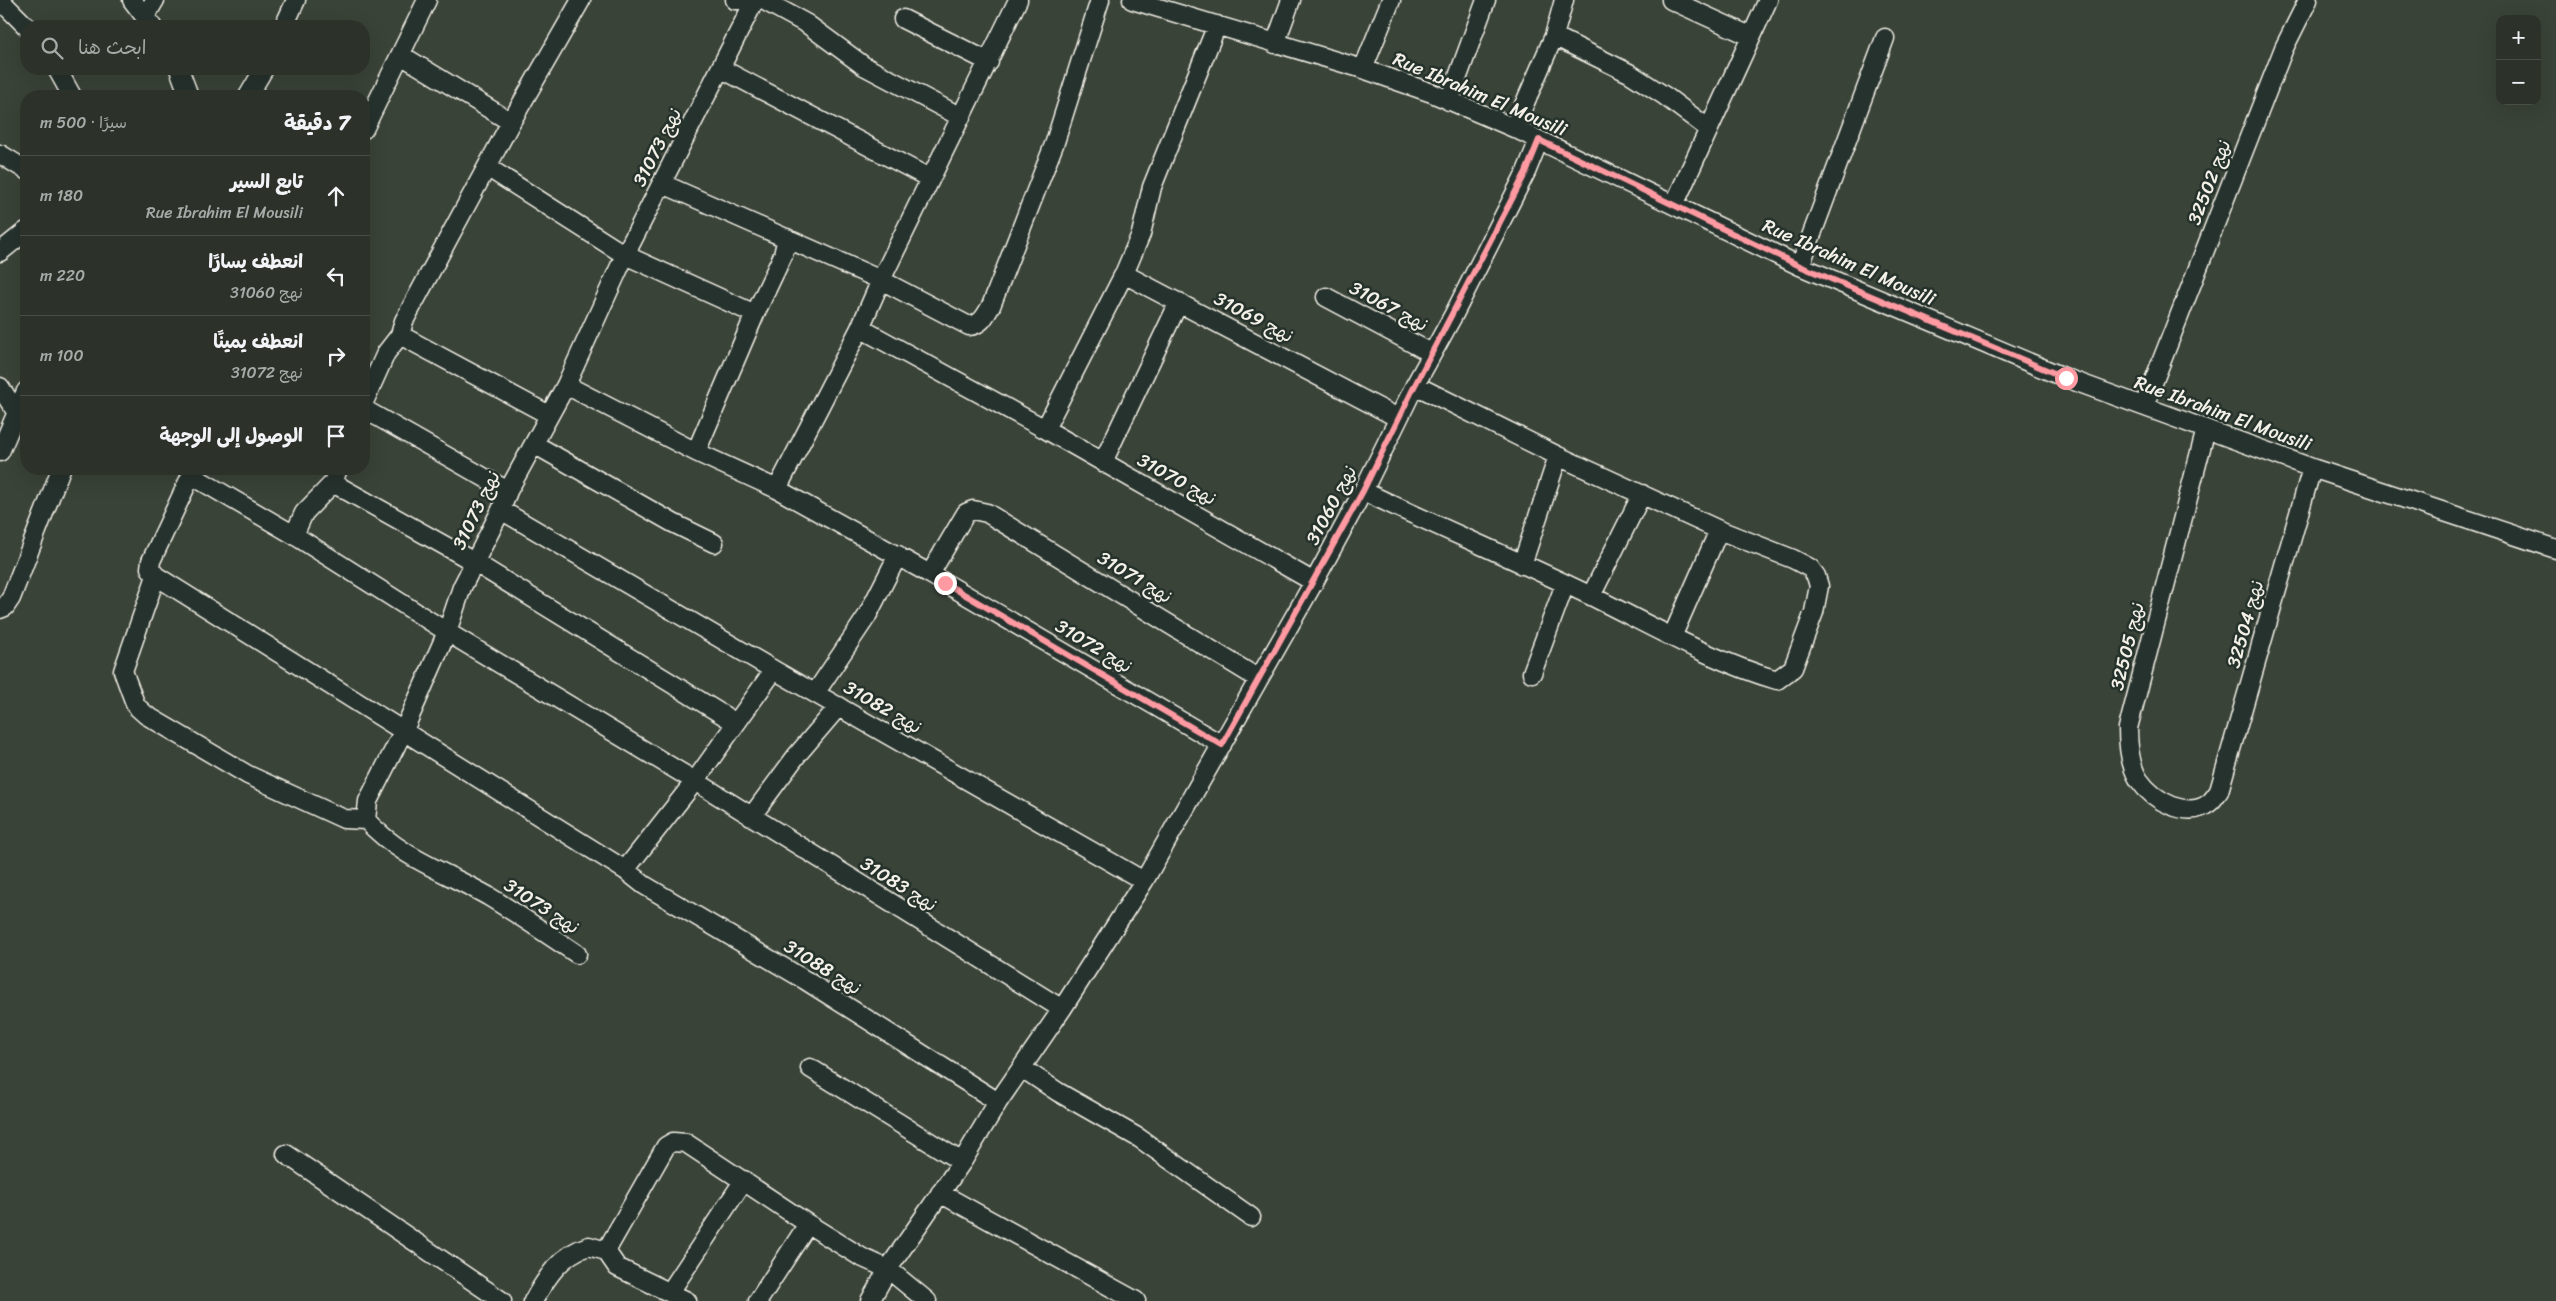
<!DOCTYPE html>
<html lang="ar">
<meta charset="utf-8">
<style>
:root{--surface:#2c322a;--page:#383e36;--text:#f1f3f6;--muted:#a6aaa8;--line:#484d47}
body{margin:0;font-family:Sriracha,"Playpen Sans Arabic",sans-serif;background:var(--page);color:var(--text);direction:rtl}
.controls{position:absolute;right:15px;top:15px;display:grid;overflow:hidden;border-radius:10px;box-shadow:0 5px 20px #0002}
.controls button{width:45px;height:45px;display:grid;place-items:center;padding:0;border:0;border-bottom:1px solid var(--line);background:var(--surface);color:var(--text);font:25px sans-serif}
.stop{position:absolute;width:15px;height:15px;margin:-11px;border:4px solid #ff9aa2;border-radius:50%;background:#fff}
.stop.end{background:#ff9aa2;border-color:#fff;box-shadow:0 1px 5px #0008}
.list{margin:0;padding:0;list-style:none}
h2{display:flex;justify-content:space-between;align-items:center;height:65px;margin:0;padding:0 20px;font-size:21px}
h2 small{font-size:16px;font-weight:400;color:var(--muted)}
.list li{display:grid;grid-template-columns:32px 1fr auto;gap:15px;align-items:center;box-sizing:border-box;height:80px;padding:0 20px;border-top:1px solid var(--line)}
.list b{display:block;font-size:19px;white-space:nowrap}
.list p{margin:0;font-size:16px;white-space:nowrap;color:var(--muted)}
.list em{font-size:16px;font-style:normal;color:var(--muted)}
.icon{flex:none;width:28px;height:28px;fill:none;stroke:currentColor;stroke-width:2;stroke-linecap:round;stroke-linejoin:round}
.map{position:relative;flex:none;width:2556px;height:1301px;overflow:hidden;direction:ltr}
.search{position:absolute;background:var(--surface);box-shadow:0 5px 20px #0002;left:20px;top:20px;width:350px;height:55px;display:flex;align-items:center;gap:12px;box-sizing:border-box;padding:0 18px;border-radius:20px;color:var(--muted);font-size:19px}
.panel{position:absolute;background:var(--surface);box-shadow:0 5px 20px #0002;left:20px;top:90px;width:350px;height:385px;border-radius:20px;direction:rtl}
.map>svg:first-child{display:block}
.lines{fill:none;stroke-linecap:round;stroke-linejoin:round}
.minor-casing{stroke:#f4f1e8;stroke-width:21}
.minor{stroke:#26332d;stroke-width:18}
.route{stroke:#ff9aa2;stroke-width:6}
.labels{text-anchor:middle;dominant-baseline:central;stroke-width:5;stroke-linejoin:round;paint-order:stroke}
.street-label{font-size:19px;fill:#f4f1e8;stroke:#26332d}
</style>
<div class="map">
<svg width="2556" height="1301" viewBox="0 0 2556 1301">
<rect width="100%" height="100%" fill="#3a4338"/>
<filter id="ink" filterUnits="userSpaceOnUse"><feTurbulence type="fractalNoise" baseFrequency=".02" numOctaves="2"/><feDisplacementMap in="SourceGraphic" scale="10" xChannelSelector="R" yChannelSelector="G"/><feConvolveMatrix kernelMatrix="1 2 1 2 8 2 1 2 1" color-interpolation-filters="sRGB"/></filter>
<g filter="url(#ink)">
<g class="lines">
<defs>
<path id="minor" d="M0 0 26 26
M132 0 152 26
M735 0H740
M763 0 807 24 864 66 961 117
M1018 0 881 280 969 326C981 325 985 316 991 306L1055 142 1100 0
M1132 0 1363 69 1432 93 1514 128 1800 266 2066 378 2312 468 2556 549
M1671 0 1750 36
M145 17 155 0
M903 19 989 62
M1217 25 1152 187 1141 234 1124 274 1045 429 1314 582
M284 26 296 0
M1554 36 1629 73 1665 96 1709 129
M1275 44 1291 0
M401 55 511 122
M57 69 72 96
M179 69 189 96
M722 69 929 178
M1363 69 1391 0
M248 96 264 69
M1449 101 1486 0
M1514 128 1554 36 1564 0
M364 129 427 0
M0 154 26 170
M487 167 625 255 755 314
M663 184 881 280 860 328 1045 429
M1674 205 1768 0
M0 252 26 231
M1800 266 1885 38
M1124 274 1398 418
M1326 297 1431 353
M860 328 777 489 930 574 966 513 973 510 987 513 1259 679
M400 335 549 415
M566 385 696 452 755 314 783 255 787 238
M0 387 17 413 24 417
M364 402 386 353 400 335 404 321 511 122 581 0
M2144 406 2284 48 2308 0
M364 409 508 491
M2206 429 2128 728C2128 745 2130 766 2139 780 2153 800 2187 820 2209 803 2213 800 2216 795 2219 791L2312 468
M534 444 673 523 714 543
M0 452 26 391
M696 452 777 489
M1103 462 1179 302
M194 469 151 561 150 568 156 576 625 870 644 885 805 980 998 1102
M338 469 333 483 474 562 736 723
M191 475 294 535
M333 483 304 513 294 535 447 632 695 781 625 870
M1363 491C1438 527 1515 559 1591 596 1652 626 1712 661 1777 680L1793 668 1814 612 1819 586 1816 576 1810 568 1793 559 1719 530 1558 456 1415 385
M501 510 774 670
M1522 565 1558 456
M930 574 1222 745
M156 576 123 671 136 706 146 715 248 775 344 819 366 820
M1591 596 1642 494
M0 609 5 607 11 598 61 469
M1672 637 1719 530
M1532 673 1565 584
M816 692 867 616 898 555
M751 817 797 755 839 706
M577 954C548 935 518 914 488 896 444 871 401 858 366 820L368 801 404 730 447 632 462 587 501 510 508 491 566 385 625 255 755 0
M1062 1009 695 781 774 670 1144 881
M810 1068 962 1162
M1022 1068 1058 1092 1139 1138 1251 1217
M286 1154 502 1301
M940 1193 1136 1301
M606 1251 666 1146 673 1142 686 1143 808 1224 861 1257 888 1269 927 1301
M670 1292 744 1180
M533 1301C547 1277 561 1254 589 1246L606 1251 617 1267 687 1301
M758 1301 808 1224
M870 1301 888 1269 962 1162 998 1102 1062 1009 1144 881 1314 582 1363 491 1415 385 1454 314 1526 172 1539 140"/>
</defs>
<!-- minor casing -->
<use href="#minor" class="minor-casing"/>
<!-- minor -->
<use href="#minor" class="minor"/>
</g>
</g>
<g class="lines" filter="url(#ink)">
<!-- route -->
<path class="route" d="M945 583 1222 745 1363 491 1415 385 1526 172 1539 140 1800 266 2066 378"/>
</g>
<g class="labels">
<!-- street labels -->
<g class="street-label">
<text transform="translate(1480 94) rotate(23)">Rue Ibrahim El Mousili</text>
<text transform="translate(657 147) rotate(-63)">نهج 31073</text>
<text transform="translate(2209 182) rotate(-69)">نهج 32502</text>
<text transform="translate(1849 262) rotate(24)">Rue Ibrahim El Mousili</text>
<text transform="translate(1389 306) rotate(28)">نهج 31067</text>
<text transform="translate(1254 317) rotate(28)">نهج 31069</text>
<text transform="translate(2223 413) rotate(20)">Rue Ibrahim El Mousili</text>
<text transform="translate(1177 479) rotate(29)">نهج 31070</text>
<text transform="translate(1331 505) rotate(-62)">نهج 31060</text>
<text transform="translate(476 510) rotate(-64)">نهج 31073</text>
<text transform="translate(1135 577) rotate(31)">نهج 31071</text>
<text transform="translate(2245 624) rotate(-74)">نهج 32504</text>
<text transform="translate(1094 646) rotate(31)">نهج 31072</text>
<text transform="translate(2127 646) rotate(-76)">نهج 32505</text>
<text transform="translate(883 707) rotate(30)">نهج 31082</text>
<text transform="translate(899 884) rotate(32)">نهج 31083</text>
<text transform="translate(542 906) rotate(33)">نهج 31073</text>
<text transform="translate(823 967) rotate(32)">نهج 31088</text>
</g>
</g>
</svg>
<div class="controls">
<button>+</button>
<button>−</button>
</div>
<div class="stop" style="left:2066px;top:378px"></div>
<div class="stop end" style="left:945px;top:583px"></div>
<div class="search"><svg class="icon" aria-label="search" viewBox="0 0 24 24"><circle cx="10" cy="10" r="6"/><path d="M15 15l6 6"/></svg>ابحث هنا</div>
<section class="panel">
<h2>7 دقيقة<small>سيرًا · 500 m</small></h2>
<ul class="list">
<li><svg class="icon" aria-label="ahead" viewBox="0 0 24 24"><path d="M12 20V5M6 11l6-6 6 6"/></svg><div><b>تابع السير</b><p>Rue Ibrahim El Mousili</p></div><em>180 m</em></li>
<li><svg class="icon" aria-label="left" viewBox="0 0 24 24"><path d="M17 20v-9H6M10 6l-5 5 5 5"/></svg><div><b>انعطف يسارًا</b><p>نهج 31060</p></div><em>220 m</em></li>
<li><svg class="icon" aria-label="right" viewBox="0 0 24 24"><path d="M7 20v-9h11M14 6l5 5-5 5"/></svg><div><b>انعطف يمينًا</b><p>نهج 31072</p></div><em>100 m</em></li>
<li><svg class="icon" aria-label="arrive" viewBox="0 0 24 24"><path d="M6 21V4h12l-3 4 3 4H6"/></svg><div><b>الوصول إلى الوجهة</b></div></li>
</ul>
</section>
</div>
